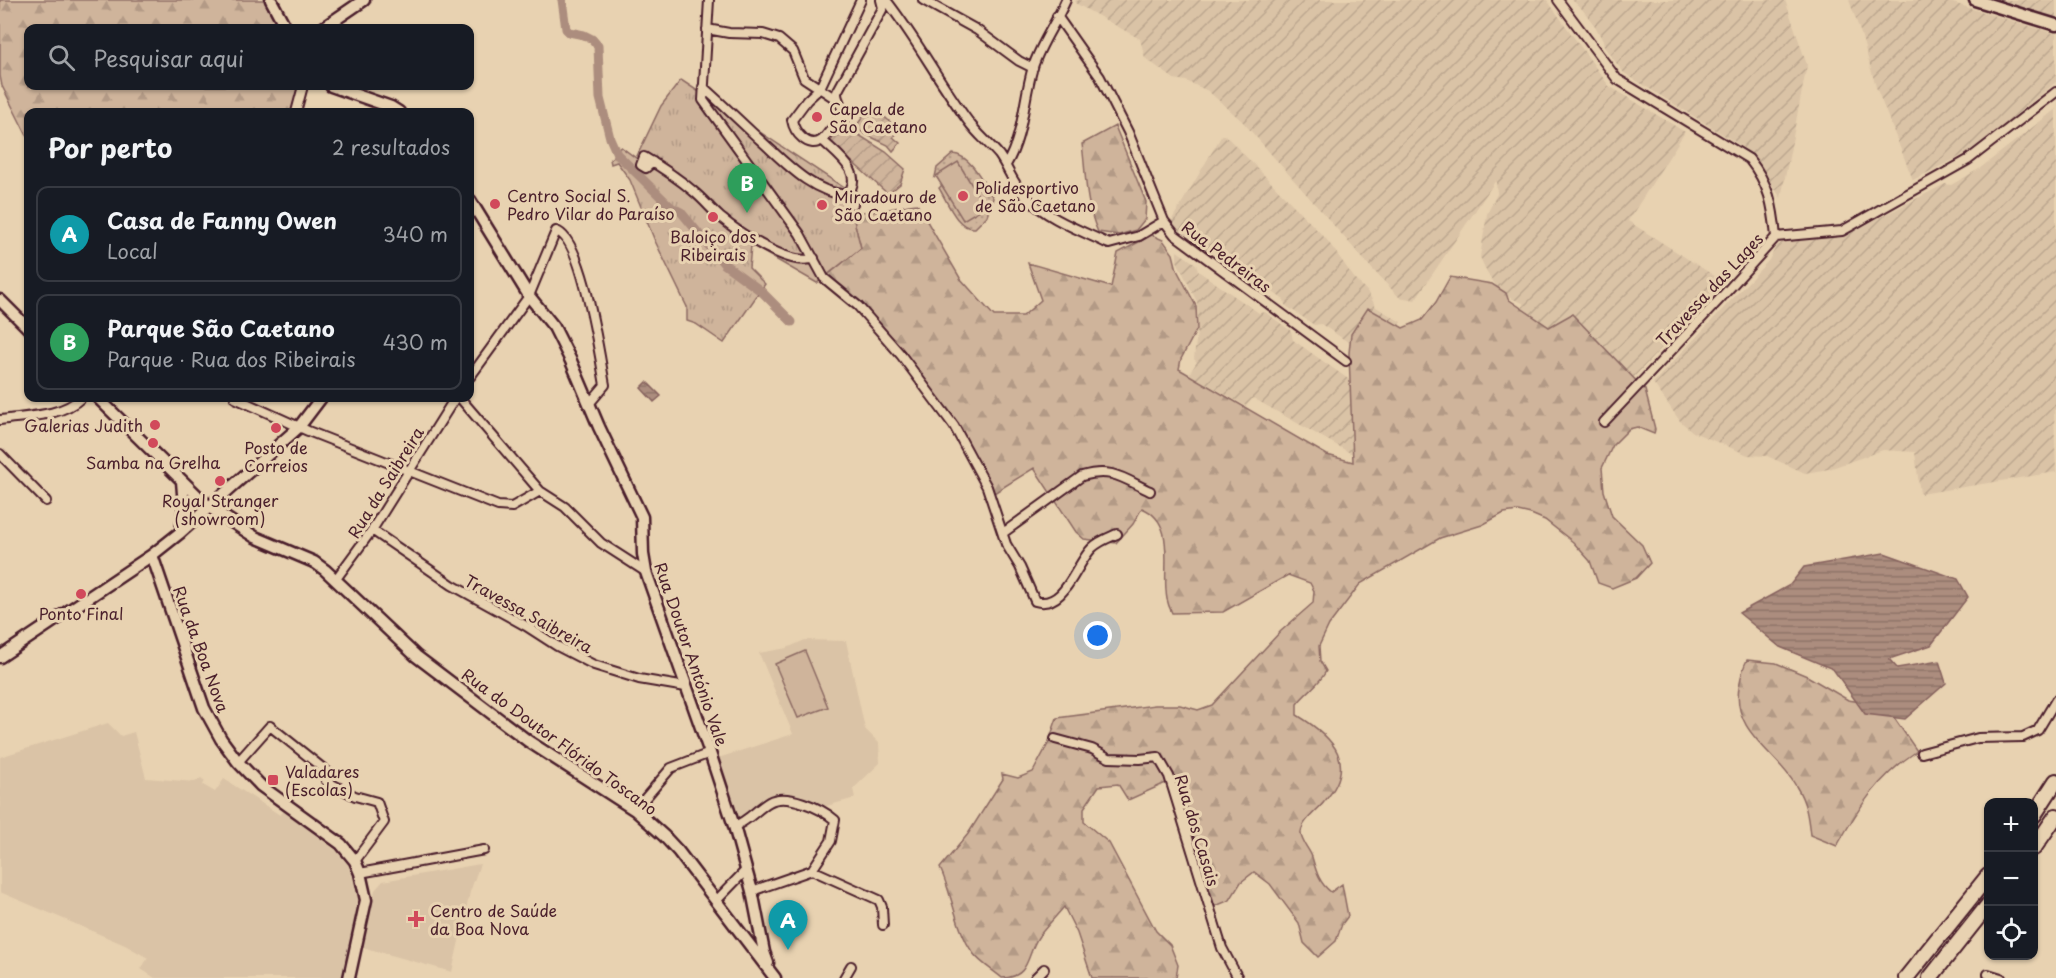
<!DOCTYPE html>
<html lang="pt">
<meta charset="utf-8">
<style>
:root{--surface:#171b24;--page:#20242c;--text:#f1f3f6;--muted:#9ea1a6;--line:#363941;--accent:#d1495b}
body{margin:0;font-family:"Playpen Sans",sans-serif;background:var(--page);color:var(--text)}
.controls{position:absolute;right:18px;bottom:18px;display:grid;overflow:hidden;border-radius:12px;box-shadow:0 2px 4px #0004}
.controls button{width:54px;height:54px;display:grid;place-items:center;padding:0;border:0;border-bottom:2px solid var(--line);background:var(--surface);color:var(--text);font:30px sans-serif}
.you{position:absolute;left:1098px;top:636px;width:21px;height:21px;margin:-15px;border:4px solid #fff;border-radius:50%;background:#1a73e8;box-shadow:0 0 0 9px #1a73e833}
.badge{display:grid;place-items:center;width:39px;height:39px;border-radius:50%;background:var(--accent);color:#fff;font-size:20px;font-weight:700}
.pin{position:absolute;translate:-50% -50px;filter:drop-shadow(0 2px 3px #0008)}
.pin::after{content:'';position:absolute;top:32px;width:21px;height:18px;background:inherit;clip-path:polygon(0 0,100% 0,50% 100%)}
.list{margin:0;padding:0;list-style:none}
h2{display:flex;justify-content:space-between;align-items:center;height:78px;margin:0;padding:0 24px;font-size:26px}
h2 small{font-size:20px;font-weight:400;color:var(--muted)}
.list li{display:grid;grid-template-columns:39px 1fr auto;gap:18px;align-items:center;box-sizing:border-box;height:96px;margin:0 12px 12px;padding:0 12px;border:2px solid var(--line);border-radius:12px}
.list b{display:block;font-size:22px;white-space:nowrap}
.list p{margin:0;font-size:20px;white-space:nowrap;color:var(--muted)}
.list em{font-size:20px;font-style:normal;color:var(--muted)}
.icon{flex:none;width:33px;height:33px;fill:none;stroke:currentColor;stroke-width:2;stroke-linecap:round;stroke-linejoin:round}
.map{position:relative;flex:none;width:2056px;height:978px;overflow:hidden}
.search{position:absolute;background:var(--surface);box-shadow:0 2px 4px #0004;left:24px;top:24px;width:450px;height:66px;display:flex;align-items:center;gap:15px;box-sizing:border-box;padding:0 21px;border-radius:12px;color:var(--muted);font-size:22px}
.panel{position:absolute;background:var(--surface);box-shadow:0 2px 4px #0004;left:24px;top:108px;width:450px;height:294px;border-radius:12px}
.map>svg:first-child{display:block}
.built{fill:#dac3a6}
.industrial{fill:url(#industrial-furrows)}
.grass{fill:url(#grass-dots);stroke:#8c6a63;stroke-width:1.5}
.forest{fill:url(#forest-firs);stroke:#8c6a63;stroke-width:1.5}
.park{fill:url(#park-tufts);stroke:#8c6a63;stroke-width:1.5}
.garden{fill:url(#garden-furrows);stroke:#8c6a63;stroke-width:1.5}
.pitch{fill:#cfb49b;stroke:#8c6a63;stroke-width:1.5}
.water{fill:url(#water-rules);stroke:#85615d;stroke-width:1.5}
.lines{fill:none;stroke-linecap:round;stroke-linejoin:round}
.canal{stroke:#ac8d7e;stroke-width:9}
.street-casing{stroke:#4a1f2b;stroke-width:12}
.secondary-casing{stroke:#4a1f2b;stroke-width:15}
.highway-casing{stroke:#4a1f2b;stroke-width:18}
.street{stroke:#e8d2b1;stroke-width:8}
.secondary{stroke:#e8d2b1;stroke-width:10}
.highway{stroke:#e8d2b1;stroke-width:14}
.poi-dot{fill:#d1495b;stroke:#e8d2b1;stroke-width:2}
.labels{text-anchor:middle;dominant-baseline:central;stroke-width:6;stroke-linejoin:round;paint-order:stroke}
.poi-label{font-size:16px;fill:#4a1f2b;stroke:#e8d2b1;text-anchor:start}
.street-label{font-size:16px;fill:#4a1f2b;stroke:#e8d2b1}
</style>
<div class="map">
<svg width="2056" height="978" viewBox="0 0 2056 978">
<defs>
<pattern id="industrial-furrows" width="10" height="10" patternUnits="userSpaceOnUse" patternTransform="scale(1.5)"><rect width="10" height="10" fill="#dac3a6"/><path d="M-1 1l2-2M0 10L10 0M9 11l2-2" fill="none" stroke="#bda78f"/></pattern>
<pattern id="grass-dots" width="8" height="8" patternUnits="userSpaceOnUse" patternTransform="scale(1.5)"><rect width="8" height="8" fill="#cfb49b"/><path d="M2 2h.1M6 6h.1" fill="none" stroke="#b39a86" stroke-width="1.8" stroke-linecap="round"/></pattern>
<pattern id="forest-firs" width="22" height="20" patternUnits="userSpaceOnUse" patternTransform="scale(1.5)"><rect width="22" height="20" fill="#cfb49b"/><path d="M5 1l3.5 6h-7zM16 11l3.5 6h-7z" fill="#b39a86"/></pattern>
<pattern id="park-tufts" width="24" height="20" patternUnits="userSpaceOnUse" patternTransform="scale(1.5)"><rect width="24" height="20" fill="#cfb49b"/><path d="M3 7l-1-3M5 7V3M7 7l1-3M15 17l-1-3M17 17v-4M19 17l1-3" fill="none" stroke="#b39a86"/></pattern>
<pattern id="garden-furrows" width="10" height="10" patternUnits="userSpaceOnUse" patternTransform="scale(1.5)"><rect width="10" height="10" fill="#cfb49b"/><path d="M-1 1l2-2M0 10L10 0M9 11l2-2" fill="none" stroke="#b39a86"/></pattern>
<pattern id="water-rules" width="6" height="5" patternUnits="userSpaceOnUse" patternTransform="scale(1.5)"><rect width="6" height="5" fill="#ac8d7e"/><path d="M0 2.5h6" fill="none" stroke="#8e7367"/></pattern>
</defs>
<rect width="100%" height="100%" fill="#e8d2b1"/>
<filter id="ink" filterUnits="userSpaceOnUse"><feTurbulence type="fractalNoise" baseFrequency=".0167" numOctaves="2"/><feDisplacementMap in="SourceGraphic" scale="12" xChannelSelector="R" yChannelSelector="G"/><feConvolveMatrix kernelMatrix="1 2 1 2 8 2 1 2 1" color-interpolation-filters="sRGB"/></filter>
<g filter="url(#ink)">
<!-- built -->
<path class="built" d="M805 640 846 641 865 729 879 743 880 763 853 789 855 798 823 807 797 795 769 797 743 817 736 819 715 759 793 734 759 653 787 648Z
M108 723 121 736 134 732 146 778 195 782 201 778 205 781 203 785 215 792 224 779 280 815 284 811 338 852 348 865 356 885 359 906 343 978H155L141 969 148 958 125 945 0 892V757Z
M480 864 470 892 452 972 362 947 375 890 383 881Z"/>
<!-- industrial -->
<path class="industrial" d="M1076 0H1547L1609 86 1685 132 1628 221 1724 282 1634 377 1594 357 1518 336 1523 303 1503 295 1487 273 1480 257 1487 214 1497 194 1496 180 1415 300 1399 297 1373 270 1242 121 1208 91 1186 81 1174 79 1145 58 1140 39 1075 3Z
M1572 0H1785L1807 65 1781 198 1752 155 1740 145 1624 73 1604 47 1603 41 1595 26 1582 9Z
M1849 0H1943L2056 34V82L1973 150 1913 180 1876 87 1861 34Z
M1994 0H2056V18H2051Z
M2056 109V409L2054 410 2056 472 1920 494 1915 452 1883 450 1829 469 1805 473 1767 456 1748 455 1693 432 1680 421 1653 383 1769 260 1776 247 1783 242 1827 235H1846L1849 231 1852 229 1854 231 1945 184 1951 185 1979 169Z
M1222 135H1225L1327 240 1355 279 1367 291 1376 307 1401 322 1378 382H1351L1352 454 1253 398 1246 406 1189 374 1197 362 1194 359 1198 322 1197 302 1177 261V251L1196 264 1198 271 1259 313 1265 312 1291 331 1293 340 1351 381V344L1321 324 1314 325 1285 305 1284 300 1212 249 1206 250 1170 223Z"/>
<!-- grass -->
<path class="grass" d="M953 154C971 155 984 184 993 198L987 216 975 228C957 230 947 201 939 188L942 185 936 176 935 177 937 168Z"/>
<!-- forest -->
<path class="forest" d="M0 0H264L277 26 273 28H28V86H300L293 112H28V138L2 86 0 76Z
M1115 126 1146 202 1145 219 1136 230 1119 235 1098 232C1085 204 1086 174 1082 144Z
M917 204 960 278 994 316H1023L1041 300 1028 263 1111 287 1118 253 1152 235 1163 240 1173 254 1177 270 1196 306 1197 329 1181 359 1179 369 1327 455 1353 462 1349 353 1351 334 1368 308 1403 328 1422 320 1436 302 1450 277 1492 284 1506 293 1508 299 1549 327 1572 314 1645 390 1655 429 1654 434 1637 427 1629 429 1613 445 1602 468 1604 491 1612 516 1642 545 1650 563 1636 578 1612 588 1598 583 1590 561 1573 542 1545 520 1531 514 1518 511 1504 513 1482 525 1440 538 1360 584 1329 625 1319 646 1320 661 1326 671C1320 684 1306 692 1297 704V715C1335 738 1358 764 1324 802 1317 811 1303 820 1301 832 1300 841 1309 848 1312 857 1316 871 1319 883 1331 892L1342 884 1348 916 1342 924 1336 941 1318 957 1304 943 1299 923 1270 884 1254 872 1241 882 1230 900 1213 907 1206 887 1202 846 1195 840 1179 777 1128 800 1118 784 1099 786 1084 808V822L1109 843 1156 931 1170 945 1178 965 1176 978H1092L1077 933 1064 907C1056 916 1047 926 1039 936 1026 954 1031 978 1002 978 993 970 980 963 973 953 956 930 952 893 940 868L968 834 1003 779 1002 774 1018 778 1033 772 1048 744 1057 718 1155 705H1180L1198 710 1212 705 1281 631 1313 603 1314 591 1310 583 1288 575 1223 612 1172 613C1170 609 1168 604 1167 599 1161 569 1178 523 1142 508L1133 524 1116 543 1084 539 1076 532 1034 468 994 493 987 487 954 426 858 306 824 278 861 248 852 215C862 210 869 213 880 211 893 209 904 205 917 204Z
M1747 660 1776 663 1807 676 1848 700 1886 706 1917 751C1878 777 1859 807 1837 846L1810 835C1808 816 1806 802 1796 786 1776 751 1732 733 1739 687 1741 677 1742 669 1747 660Z"/>
<!-- park -->
<path class="park" d="M681 80 846 189 861 248 817 283 751 245 749 268 765 284 724 343 696 324 687 321V307L655 241 630 180 617 162 611 164 610 159 614 156 613 152 621 147 636 158 661 106Z"/>
<!-- garden -->
<path class="garden" d="M876 109 899 130 893 137 900 143 893 151 888 145 865 134 847 121 848 119 857 125 865 114 869 117Z
M843 125 886 152 905 169 900 184 888 194 830 142Z"/>
<!-- pitch -->
<path class="pitch" d="M958 162 985 207 963 220 936 176Z
M805 651 828 707 798 718 775 664Z"/>
<!-- water -->
<path class="water" d="M647 382 661 396 654 402 641 388Z
M1884 553 1958 579 1968 597 1931 645 1889 659 1897 668 1939 661 1946 683 1905 719 1865 714 1833 669 1780 647 1739 613 1790 585 1804 567Z"/>
<g class="lines">
<!-- canal -->
<path class="canal" d="M562 0 566 29 569 32 584 35 592 39 598 46 600 98 610 138 617 154 671 207 681 212 724 264 761 291 792 322"/>
<defs>
<path id="street" d="M709 0 703 100 800 234 824 278 858 306 901 355 954 426 987 487 1006 544 1020 567 1035 601C1065 610 1075 565 1092 548 1099 541 1108 538 1117 534
M861 0 820 88 807 100 792 120C794 132 808 150 822 140 826 137 830 130 834 126 837 122 841 119 842 114 844 106 836 100 837 92L883 8 881 0
M886 0C916 38 939 82 968 121 977 134 989 143 999 155 1009 169 1013 185 1026 197 1048 219 1082 231 1109 244L1139 236 1164 221
M923 0 977 30 1019 61 1033 68
M1558 0 1617 79 1749 159C1769 184 1773 205 1776 237L1718 301 1604 422
M1057 16 1100 77 1128 132 1164 221 1175 235 1346 361
M707 29 729 33 763 34 779 39 793 51 804 78 836 99
M703 87C722 104 740 121 758 138 783 160 810 192 846 195 867 174 836 154 822 140
M296 112 303 86
M653 162 646 168 641 165 644 157C661 167 678 178 693 191 703 199 711 209 720 217 738 232 791 268 814 258
M1006 165C1024 135 1023 100 1033 67 1041 43 1056 23 1066 0
M848 193 853 204
M1776 237 1842 231 1968 160 2056 92
M470 377 529 296 556 231C583 237 600 359 605 385L589 404
M235 398 308 431 498 506 512 507 540 491
M460 398 540 491 565 507 601 543 646 572
M0 420C26 416 61 417 81 398
M0 454 46 501
M372 530 452 585 526 626 557 646 594 665 639 679 686 687
M1003 533 1082 476C1112 467 1124 479 1150 491
M336 579 372 530 455 398
M1055 739 1092 749 1109 758 1140 759 1158 757 1169 776 1222 948 1238 978
M1922 753 1978 738 2023 737 2038 730 2056 700
M238 762 270 726 330 774 326 781 355 796 377 802 384 822 355 861
M635 810 671 768 710 753
M734 826C747 822 757 809 769 802 786 792 821 808 835 820L831 841 812 870
M360 873 484 850
M752 891 812 870 879 900 882 907 883 925
M717 900 746 870
M1988 974 2001 978
M844 978 851 966
M1035 978 1044 969"/>
<path id="secondary" d="M271 0 286 28
M1975 0 2056 25
M323 28 364 0
M331 86 391 107 399 112
M470 200 529 296 554 327 571 361 599 427 642 517 643 554 646 572 710 753 734 826 752 891 764 952 768 963
M0 300 28 328
M98 398 209 507 255 537 314 562 325 570 416 656 528 741 635 810 664 836 678 851 775 978
M181 532 184 506 182 481
M152 555 204 708 221 739 238 762 261 786 341 844 355 861 360 873 366 900 349 978
M0 657 152 555 181 532 299 427 321 398"/>
<path id="highway" d="M2034 815 2056 781
M2034 848 2056 816
M1906 978 1988 876
M1930 978 1988 905"/>
</defs>
<!-- street casing -->
<use href="#street" class="street-casing"/>
<!-- secondary casing -->
<use href="#secondary" class="secondary-casing"/>
<!-- highway casing -->
<use href="#highway" class="highway-casing"/>
<!-- street -->
<use href="#street" class="street"/>
<!-- secondary -->
<use href="#secondary" class="secondary"/>
<!-- highway -->
<use href="#highway" class="highway"/>
</g>
</g>
<!-- markers -->
<g class="poi-dot">
<circle cx="817" cy="117" r="6"/>
<circle cx="963" cy="196" r="6"/>
<circle cx="495" cy="204" r="6"/>
<circle cx="822" cy="205" r="6"/>
<circle cx="713" cy="217" r="6"/>
<circle cx="155" cy="425" r="6"/>
<circle cx="276" cy="428" r="6"/>
<circle cx="153" cy="443" r="6"/>
<circle cx="220" cy="481" r="6"/>
<circle cx="81" cy="594" r="6"/>
<rect x="267" y="774" width="12" height="12" rx="3"/>
<path d="M413 910h6v6h6v6h-6v6h-6v-6h-6v-6h6z"/>
</g>
<g class="labels">
<!-- poi labels -->
<g class="poi-label">
<text x="829" y="108">Capela de<tspan x="829" dy="18">São Caetano</tspan></text>
<text x="975" y="187">Polidesportivo<tspan x="975" dy="18">de São Caetano</tspan></text>
<text x="507" y="195">Centro Social S.<tspan x="507" dy="18">Pedro Vilar do Paraíso</tspan></text>
<text x="834" y="196">Miradouro de<tspan x="834" dy="18">São Caetano</tspan></text>
<text x="713" y="236" text-anchor="middle">Baloiço dos<tspan x="713" dy="18">Ribeirais</tspan></text>
<text x="143" y="425" text-anchor="end">Galerias Judith</text>
<text x="276" y="447" text-anchor="middle">Posto de<tspan x="276" dy="18">Correios</tspan></text>
<text x="153" y="462" text-anchor="middle">Samba na Grelha</text>
<text x="220" y="500" text-anchor="middle">Royal Stranger<tspan x="220" dy="18">(showroom)</tspan></text>
<text x="81" y="613" text-anchor="middle">Ponto Final</text>
<text x="285" y="771">Valadares<tspan x="285" dy="18">(Escolas)</tspan></text>
<text x="430" y="910">Centro de Saúde<tspan x="430" dy="18">da Boa Nova</tspan></text>
</g>
<!-- street labels -->
<g class="street-label">
<text transform="translate(1227 256) rotate(37)">Rua Pedreiras</text>
<text transform="translate(1709 289) rotate(-47)">Travessa das Lages</text>
<text transform="translate(385 482) rotate(-58)">Rua da Saibreira</text>
<text transform="translate(529 613) rotate(29)">Travessa Saibreira</text>
<text transform="translate(202 649) rotate(70)">Rua da Boa Nova</text>
<text transform="translate(692 654) rotate(71)">Rua Doutor António Vale</text>
<text transform="translate(560 741) rotate(36)">Rua do Doutor Flórido Toscano</text>
<text transform="translate(1198 830) rotate(73)">Rua dos Casais</text>
</g>
</g>
</svg>
<div class="controls">
<button>+</button>
<button>−</button>
<button><svg class="icon" aria-label="locate" viewBox="0 0 24 24"><circle cx="12" cy="12" r="6"/><path d="M12 2v4M12 18v4M2 12h4M18 12h4"/></svg></button>
</div>
<div class="you"></div>
<div class="pin badge" style="left:788px;top:950px;background:#0f9aa8">A</div>
<div class="pin badge" style="left:747px;top:213px;background:#2e9e5b">B</div>
<div class="search"><svg class="icon" aria-label="search" viewBox="0 0 24 24"><circle cx="10" cy="10" r="6"/><path d="M15 15l6 6"/></svg>Pesquisar aqui</div>
<section class="panel">
<h2>Por perto<small>2 resultados</small></h2>
<ul class="list">
<li><span class="badge" style="background:#0f9aa8">A</span><div><b>Casa de Fanny Owen</b><p>Local</p></div><em>340 m</em></li>
<li><span class="badge" style="background:#2e9e5b">B</span><div><b>Parque São Caetano</b><p>Parque · Rua dos Ribeirais</p></div><em>430 m</em></li>
</ul>
</section>
</div>
